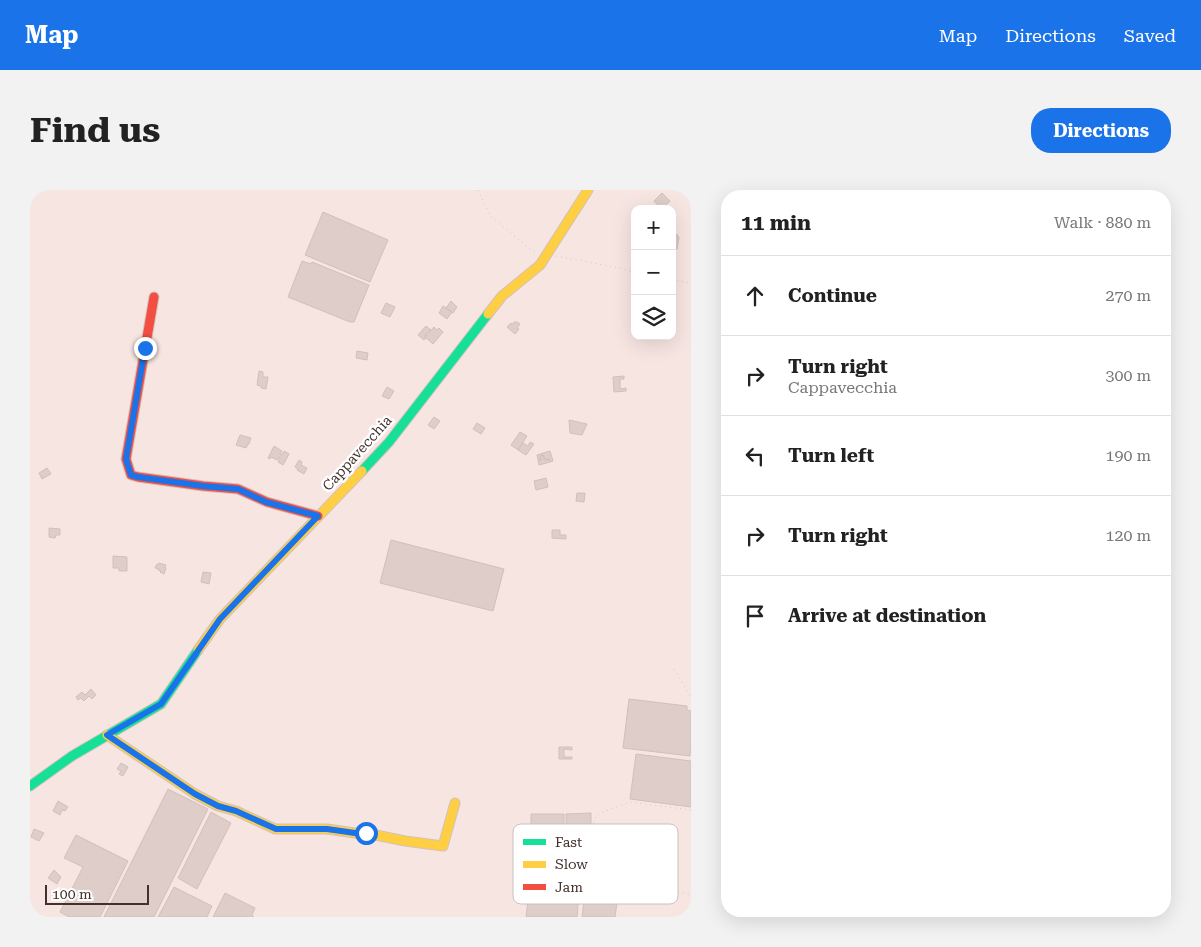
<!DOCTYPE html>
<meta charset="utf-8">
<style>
:root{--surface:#fff;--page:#f2f2f2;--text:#222;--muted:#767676;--line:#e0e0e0;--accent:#1a73e8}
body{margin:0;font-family:"Roboto Serif",serif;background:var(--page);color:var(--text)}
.controls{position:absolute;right:15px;top:15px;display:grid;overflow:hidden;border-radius:10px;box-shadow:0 5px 20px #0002}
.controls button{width:45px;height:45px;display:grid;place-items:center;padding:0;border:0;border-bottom:1px solid var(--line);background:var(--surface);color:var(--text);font:25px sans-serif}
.scale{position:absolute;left:15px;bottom:12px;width:104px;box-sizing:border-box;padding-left:5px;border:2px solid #44312d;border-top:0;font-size:14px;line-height:18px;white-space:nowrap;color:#44312d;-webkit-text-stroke:4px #fff;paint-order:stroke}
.stop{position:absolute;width:15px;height:15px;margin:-11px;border:4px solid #1a73e8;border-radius:50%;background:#fff}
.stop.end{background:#1a73e8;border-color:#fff;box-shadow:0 1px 5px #0008}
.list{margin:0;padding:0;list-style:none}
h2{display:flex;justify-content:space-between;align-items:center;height:65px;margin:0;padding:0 20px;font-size:21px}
h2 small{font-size:16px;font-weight:400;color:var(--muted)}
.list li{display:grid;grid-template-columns:32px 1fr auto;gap:15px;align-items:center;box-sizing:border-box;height:80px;padding:0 20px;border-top:1px solid var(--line)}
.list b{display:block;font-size:19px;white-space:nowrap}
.list p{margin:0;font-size:16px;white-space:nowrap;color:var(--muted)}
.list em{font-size:16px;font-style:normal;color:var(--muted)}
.icon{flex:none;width:28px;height:28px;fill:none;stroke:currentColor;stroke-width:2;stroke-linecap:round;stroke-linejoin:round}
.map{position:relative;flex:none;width:661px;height:727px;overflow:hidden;border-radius:20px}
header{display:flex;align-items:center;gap:30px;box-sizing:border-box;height:70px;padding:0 25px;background:var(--accent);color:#fff}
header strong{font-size:24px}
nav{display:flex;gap:28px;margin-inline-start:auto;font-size:18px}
.intro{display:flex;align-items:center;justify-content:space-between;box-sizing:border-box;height:120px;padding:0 30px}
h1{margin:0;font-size:35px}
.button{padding:12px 22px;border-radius:20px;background:var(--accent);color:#fff;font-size:18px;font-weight:700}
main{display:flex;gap:30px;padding:0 30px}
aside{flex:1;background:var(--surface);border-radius:20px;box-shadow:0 5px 20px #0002}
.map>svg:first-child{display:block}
.building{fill:#decdc8;stroke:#d0c0ba}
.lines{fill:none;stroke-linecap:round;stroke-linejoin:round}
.fast-casing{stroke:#d3c1be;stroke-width:11}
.slow-casing{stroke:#d3c1be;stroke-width:11}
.jam-casing{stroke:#d3c1be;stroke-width:11}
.path{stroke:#cfc7c6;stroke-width:1;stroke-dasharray:1 4;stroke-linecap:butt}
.fast{stroke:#16e098;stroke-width:9}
.slow{stroke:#ffcf43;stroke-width:9}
.jam{stroke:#f24e42;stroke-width:9}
.route{stroke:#1a73e8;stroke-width:6}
.labels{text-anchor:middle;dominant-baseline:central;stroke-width:5;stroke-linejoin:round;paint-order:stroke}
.street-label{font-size:14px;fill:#44312d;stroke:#fff}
.key{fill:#fff;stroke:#c7c1c0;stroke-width:1}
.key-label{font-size:14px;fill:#44312d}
</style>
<header>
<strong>Map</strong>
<nav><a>Map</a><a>Directions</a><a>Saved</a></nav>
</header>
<div class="intro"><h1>Find us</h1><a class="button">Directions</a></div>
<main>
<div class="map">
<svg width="661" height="727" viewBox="0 0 661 727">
<rect width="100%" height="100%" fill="#f7e5e2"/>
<!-- building -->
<path class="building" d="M632 3 640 11 636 15 637 17 635 19H631L624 11Z
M293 22 358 50 340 92 275 65Z
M642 44 648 45 647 47H649L647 59 642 58Z
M272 71 281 74 282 72 339 95 324 132H320L258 107Z
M421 111 427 117 423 123 416 118Z
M356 113 365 117 360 127 351 123Z
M413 116 422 122 417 129 409 123Z
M484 132H487L490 134 487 138 489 139 485 144 477 137 481 133 482 135Z
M396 136 401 140 396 144 395 147 396 148 394 150 388 145Z
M404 137 407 140 409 138 413 142 403 154 395 147Z
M327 161 338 163 337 170 326 168Z
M229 181 233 182V187H238L236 199 231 198V196L227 195Z
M594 186V189H590V199L596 198V201L584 202 583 187Z
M357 197 364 201 359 209 352 206Z
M404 227 410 231 404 239 398 235Z
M539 230 557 234 552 245 540 243Z
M447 233 455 238 451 244 443 239Z
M490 242 497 246 488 260 481 255Z
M210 245 221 248 219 254H218L216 258 206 255Z
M500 252 504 254 496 265 488 260 493 253 498 256Z
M244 256 252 261 250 264 252 265 254 261 259 264 253 275 248 272 250 268 249 267 247 270 241 267 240 269 238 268Z
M520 261 523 271 520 272 519 269 515 270 513 265 510 266 511 270H508L507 265Z
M513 265 515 270 519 269 520 272 509 275 508 271 511 270 510 266Z
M269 270 272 272 271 275 277 278 274 284 267 280 268 279 265 277Z
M17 278 21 284 12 289 9 283Z
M516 288 518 297 506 300 504 291Z
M547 303H555L554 312 546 311Z
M19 338 30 339V345H26L25 348 19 347Z
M522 340H530V345H536V349L522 348Z
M361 350 474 379 463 421 350 393Z
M83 366 97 367V381H89V378H83Z
M129 373 136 375 135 377 136 378 134 384 130 382 131 381 128 380 129 379 125 378 127 374 129 375Z
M173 382 181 383 179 394 171 392Z
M61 499 66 505 62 509 59 506 54 511 51 508 48 510 46 507 52 502 55 505Z
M599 509 657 516V520L661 521V557L660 566 593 558Z
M529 557H542V560L534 559V567H542V569H529Z
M606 564 661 571V617L600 609Z
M91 573 98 577 93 586 89 584 91 581 87 579Z
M138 599 178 619 124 727H74Z
M28 611 38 617 35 621 32 620 30 625 23 621Z
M181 622 201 633 167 699 148 688Z
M561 623V679H537L536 624Z
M501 624H534V684H501Z
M4 639 14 643 9 651 1 647Z
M46 645 98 671 70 727H39L30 722 53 677 34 668Z
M24 680 31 687 27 694 18 688Z
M501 686 535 690 533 702 549 704 547 727H496Z
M556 694 589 698 585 727H552Z
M144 697 182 716 177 727H128Z
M195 703 225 718 222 725 223 726V727H183Z"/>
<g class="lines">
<defs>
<path id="fast" d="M332 281 359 252 458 124
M0 596 42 566 131 514 168 460"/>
<path id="slow" d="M458 124 472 106 510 75 558 0
M168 460 190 429 332 281
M77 545 165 604 188 616 206 621 245 639H297L332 644 336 643 375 651 413 656 425 613"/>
<path id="jam" d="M124 107 96 269 101 285 108 287 173 296 208 299 237 312 288 326"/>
</defs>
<!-- fast casing -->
<use href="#fast" class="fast-casing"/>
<!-- slow casing -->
<use href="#slow" class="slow-casing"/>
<!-- jam casing -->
<use href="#jam" class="jam-casing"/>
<!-- path -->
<path class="path" d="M448 0 460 26 500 59 508 64
M526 66 590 78 605 83
M642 89 661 93
M644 479 661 507
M661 620 599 612 566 625 563 637 565 693 631 702H651L661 705"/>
<!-- fast -->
<use href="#fast" class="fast"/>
<!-- slow -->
<use href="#slow" class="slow"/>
<!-- jam -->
<use href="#jam" class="jam"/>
</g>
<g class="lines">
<!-- route -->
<path class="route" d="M115 158 96 269 101 285 108 287 173 296 208 299 236 312 288 326 190 429 131 514 77 545 165 604 188 616 206 621 246 639H297L332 644 336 643"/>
</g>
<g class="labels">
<!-- street labels -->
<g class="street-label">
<text transform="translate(327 263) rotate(-48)">Cappavecchia</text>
</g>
</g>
<!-- legend -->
<rect x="483" y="634" width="165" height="80" rx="8" class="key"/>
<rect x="493" y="649" width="23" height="6" fill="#16e098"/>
<rect x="493" y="671" width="23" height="7" fill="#ffcf43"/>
<rect x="493" y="694" width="23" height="6" fill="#f24e42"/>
<g class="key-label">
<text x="525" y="657">Fast</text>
<text x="525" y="679">Slow</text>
<text x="525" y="702">Jam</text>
</g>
</svg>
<div class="controls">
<button>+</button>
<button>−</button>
<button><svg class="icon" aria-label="layers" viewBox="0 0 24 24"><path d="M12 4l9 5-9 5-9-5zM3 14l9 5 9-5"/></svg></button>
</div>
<div class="scale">100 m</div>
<div class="stop" style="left:336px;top:643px"></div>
<div class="stop end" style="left:115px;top:158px"></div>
</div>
<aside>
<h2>11 min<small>Walk · 880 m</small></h2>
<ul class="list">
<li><svg class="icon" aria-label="ahead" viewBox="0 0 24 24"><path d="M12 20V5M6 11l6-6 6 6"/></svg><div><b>Continue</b></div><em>270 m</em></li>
<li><svg class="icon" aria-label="right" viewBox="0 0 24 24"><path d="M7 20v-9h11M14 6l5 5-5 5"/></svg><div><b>Turn right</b><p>Cappavecchia</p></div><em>300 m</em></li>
<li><svg class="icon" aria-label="left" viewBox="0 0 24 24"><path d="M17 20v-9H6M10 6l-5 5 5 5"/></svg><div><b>Turn left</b></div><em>190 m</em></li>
<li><svg class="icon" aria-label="right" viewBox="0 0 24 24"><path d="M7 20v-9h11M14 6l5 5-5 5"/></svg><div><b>Turn right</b></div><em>120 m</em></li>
<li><svg class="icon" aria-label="arrive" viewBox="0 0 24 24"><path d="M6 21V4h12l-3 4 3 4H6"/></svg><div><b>Arrive at destination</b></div></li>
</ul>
</aside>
</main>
